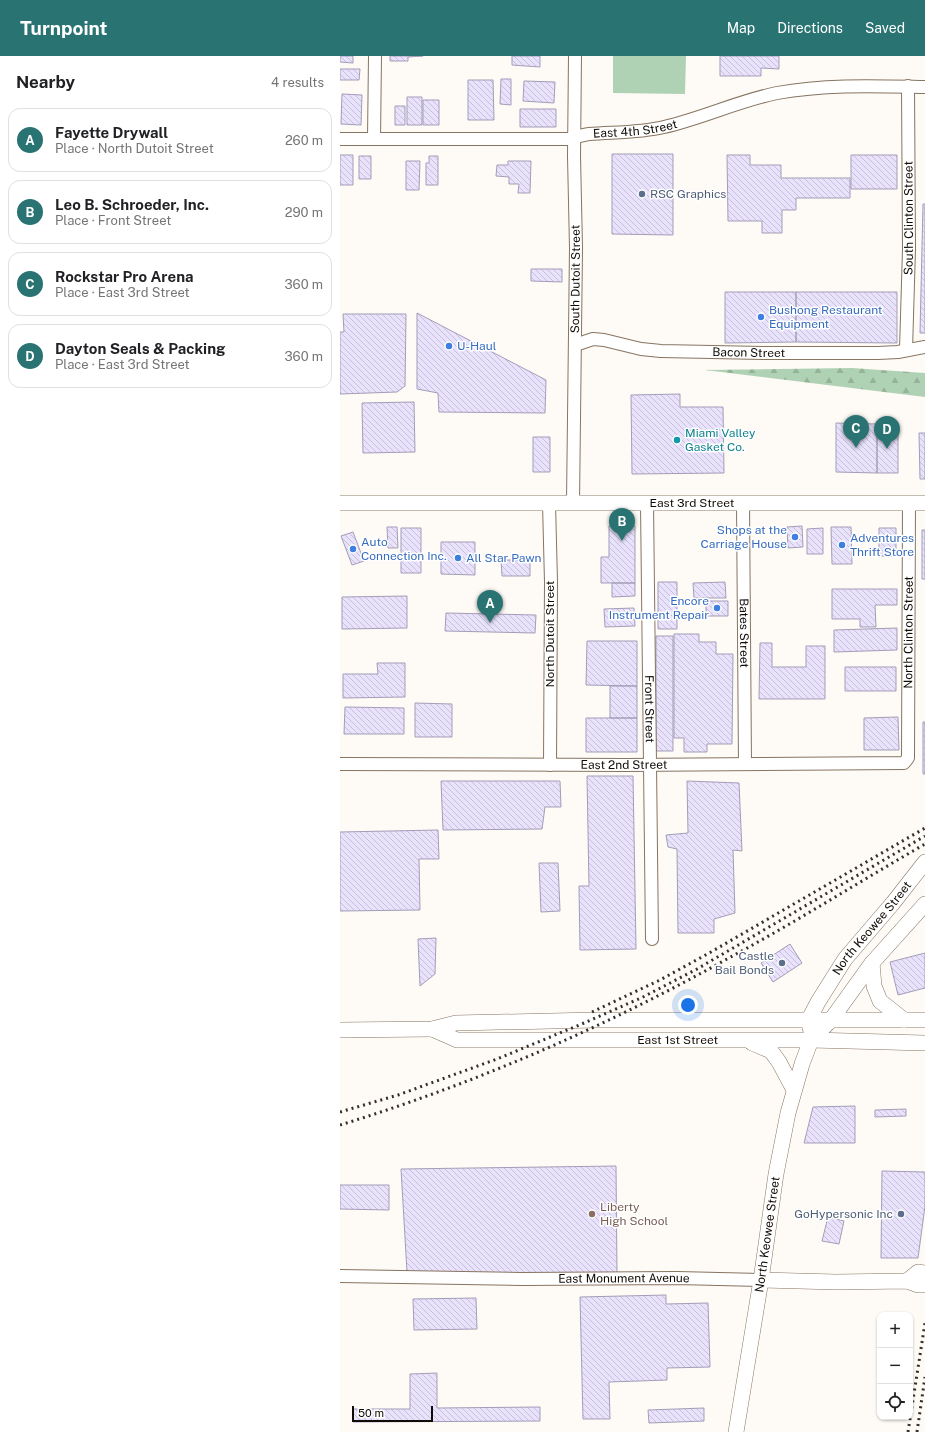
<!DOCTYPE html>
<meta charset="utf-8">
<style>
:root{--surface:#fff;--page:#f6f6f6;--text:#202124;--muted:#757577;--line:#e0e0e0;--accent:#297372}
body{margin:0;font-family:"Public Sans",sans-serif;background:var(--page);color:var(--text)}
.controls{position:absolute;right:12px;bottom:12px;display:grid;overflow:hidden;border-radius:8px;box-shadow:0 1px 3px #0004}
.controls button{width:36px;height:36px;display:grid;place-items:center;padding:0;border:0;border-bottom:1px solid var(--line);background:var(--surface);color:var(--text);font:20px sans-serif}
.scale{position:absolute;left:12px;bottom:10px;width:81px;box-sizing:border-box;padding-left:4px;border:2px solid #110b05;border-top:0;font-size:11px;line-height:14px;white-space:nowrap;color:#110b05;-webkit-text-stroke:3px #fff;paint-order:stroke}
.you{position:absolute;left:348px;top:949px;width:14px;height:14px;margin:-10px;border:3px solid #fff;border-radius:50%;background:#1a73e8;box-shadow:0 0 0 6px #1a73e833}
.badge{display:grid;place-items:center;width:26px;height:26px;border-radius:50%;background:var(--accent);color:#fff;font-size:13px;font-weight:700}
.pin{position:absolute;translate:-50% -33px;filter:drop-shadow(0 1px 2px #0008)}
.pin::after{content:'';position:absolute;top:21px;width:14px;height:12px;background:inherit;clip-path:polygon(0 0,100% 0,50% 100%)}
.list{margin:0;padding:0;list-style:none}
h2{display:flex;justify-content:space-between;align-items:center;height:52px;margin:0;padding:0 16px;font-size:17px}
h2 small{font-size:13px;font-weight:400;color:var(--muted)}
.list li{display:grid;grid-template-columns:26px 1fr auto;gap:12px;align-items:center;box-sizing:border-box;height:64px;margin:0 8px 8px;padding:0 8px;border:1px solid var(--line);border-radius:12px}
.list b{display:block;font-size:15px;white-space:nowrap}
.list p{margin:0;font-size:13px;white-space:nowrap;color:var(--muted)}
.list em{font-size:13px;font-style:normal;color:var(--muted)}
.icon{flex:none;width:22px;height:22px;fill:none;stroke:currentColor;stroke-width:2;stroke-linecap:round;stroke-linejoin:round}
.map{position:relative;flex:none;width:585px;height:1376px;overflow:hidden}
header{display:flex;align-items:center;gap:24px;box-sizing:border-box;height:56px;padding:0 20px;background:var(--accent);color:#fff}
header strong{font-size:19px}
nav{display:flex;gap:22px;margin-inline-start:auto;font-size:14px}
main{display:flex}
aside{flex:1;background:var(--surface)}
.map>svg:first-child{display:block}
.forest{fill:url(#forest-firs)}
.pitch{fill:#b0d2b4}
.building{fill:url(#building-back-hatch);stroke:#a39db7}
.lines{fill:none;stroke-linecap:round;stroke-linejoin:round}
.minor-casing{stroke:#877461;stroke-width:14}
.major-casing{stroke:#877461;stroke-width:16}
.minor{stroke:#fff;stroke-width:12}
.major{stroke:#fff;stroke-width:15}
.rail{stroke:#352f2a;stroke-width:3;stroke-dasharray:2 4;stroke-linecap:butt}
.service-dot{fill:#5c6f8a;stroke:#fff;stroke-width:1.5}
.shop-dot{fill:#3f7fe0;stroke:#fff;stroke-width:1.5}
.culture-dot{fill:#0f9aa8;stroke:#fff;stroke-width:1.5}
.education-dot{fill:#8d6e63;stroke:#fff;stroke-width:1.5}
.labels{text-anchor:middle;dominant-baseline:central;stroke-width:3;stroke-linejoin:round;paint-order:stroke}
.street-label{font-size:12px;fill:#110b05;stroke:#fff}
.service-label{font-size:12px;fill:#4e5e75;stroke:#fff;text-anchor:end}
.shop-label{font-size:12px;fill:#366cbe;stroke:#fff;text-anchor:start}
.culture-label{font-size:12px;fill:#0d838f;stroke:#fff;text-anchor:start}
.education-label{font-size:12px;fill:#785e54;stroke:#fff;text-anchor:start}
</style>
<header>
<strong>Turnpoint</strong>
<nav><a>Map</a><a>Directions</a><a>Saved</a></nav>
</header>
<main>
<aside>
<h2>Nearby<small>4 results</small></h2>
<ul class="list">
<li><span class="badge">A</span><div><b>Fayette Drywall</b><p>Place · North Dutoit Street</p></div><em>260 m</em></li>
<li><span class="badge">B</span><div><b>Leo B. Schroeder, Inc.</b><p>Place · Front Street</p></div><em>290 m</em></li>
<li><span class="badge">C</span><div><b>Rockstar Pro Arena</b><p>Place · East 3rd Street</p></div><em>360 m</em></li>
<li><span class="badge">D</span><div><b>Dayton Seals &amp; Packing</b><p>Place · East 3rd Street</p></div><em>360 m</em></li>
</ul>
</aside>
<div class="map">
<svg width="585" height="1376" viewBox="0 0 585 1376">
<defs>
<pattern id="forest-firs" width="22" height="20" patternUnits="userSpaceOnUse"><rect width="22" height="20" fill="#b0d2b4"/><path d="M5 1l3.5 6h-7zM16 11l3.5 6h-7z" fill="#96b399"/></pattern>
<pattern id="building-back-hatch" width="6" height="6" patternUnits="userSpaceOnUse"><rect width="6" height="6" fill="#e8e2fd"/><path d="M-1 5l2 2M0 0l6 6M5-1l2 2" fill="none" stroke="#c6c1d7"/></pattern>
</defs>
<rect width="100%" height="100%" fill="#fefaf6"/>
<!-- forest -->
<path class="forest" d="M512 312 585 317V341L365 314Z"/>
<!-- pitch -->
<path class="pitch" d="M273 0H346L345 38 273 37Z"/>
<!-- building -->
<path class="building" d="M0 0H13V7L0 6Z
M50 0H83L68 1V5H50Z
M172 0H200V11L172 9Z
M380 0H439V13L421 12V20H380Z
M0 13H20L19 24H0Z
M161 23H171V49L160 48Z
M128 24H153L154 64H128Z
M184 25 215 26 214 47 183 45Z
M2 38 22 39 21 69 1 68Z
M67 41H82V69H67Z
M83 44H99V69H83Z
M55 50H65V69H55Z
M180 53H216V71H180Z
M272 98H333V179L272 178Z
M0 99H13V129H0Z
M387 99H410V109H441V122H510V142H456V154H442V177H422V165H388Z
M511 99H557V133H511Z
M19 100H31V123H19Z
M89 100H98V129H86V107H89Z
M66 105H80L79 134H66Z
M168 105H191L190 137H178L179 128H169V121L156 120 157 109H168Z
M583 148H585V277H580Z
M191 213H222V226L191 225Z
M385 236H456V286L385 287Z
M456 236H557V287L456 286Z
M77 257 206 324 205 357 99 356 98 337 77 333Z
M3 258H66L65 330 57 336 0 338V276H4Z
M340 338V351H383L384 417 292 418 291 339Z
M74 346 75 396 23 397 22 347Z
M496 367 537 368V417L496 416Z
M537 368H558V417H537Z
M579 377H585V423H580Z
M193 381H210V416H193Z
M269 470H295V527H261V501H269Z
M462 470 463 491 448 492 447 471Z
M47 471H57L58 492H48Z
M491 471H511L512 508H492Z
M61 472H81V517H61Z
M483 472V498H467V473Z
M539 472H556V500H539Z
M582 474H585V523H582Z
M13 476 24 505 12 509 1 480Z
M101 486H135V519L101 518Z
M161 504H190V520H162Z
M318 526H337V573H318Z
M385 526 386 542H354L353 527Z
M272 527H295V540L272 541Z
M492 533H557V549H535L536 571H520V563H492Z
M67 540V572L2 573V541Z
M366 545H388V560H366Z
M294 552 295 570 265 571 264 553Z
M106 557 196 559 195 577 105 575Z
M557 572V594L494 596V574Z
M334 578H359V586H376V598H393L392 688H367V696H344V682H334Z
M316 580H333V695H316Z
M247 585H297V630L246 629Z
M420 587H432V611H466V590H485V643H419Z
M37 607H65V641L3 642V618H38Z
M505 611H556V635H505Z
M270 630H297V662H270Z
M75 647 112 648V681H75Z
M5 651 64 652V678H4Z
M558 661 559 694H524V662Z
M246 662H297V696H246Z
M583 666H585V718H583Z
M247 720H293L296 893 240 894 239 830H249Z
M101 725H220L221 751H205L202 773 103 774Z
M347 725 399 727 402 795 393 794 395 857 374 863V877H338L337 793 328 791 326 779 348 777Z
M98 774 99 803H79L80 854 0 855V776Z
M199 807H218L220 855 201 856Z
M96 882 95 918 80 930 78 883Z
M450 888 462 907 433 926 421 907Z
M585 897V932L558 939 550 906Z
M515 1050V1087H464L473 1051Z
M566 1053V1060L535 1061V1054Z
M276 1110 277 1218 67 1216 61 1113Z
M542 1115 585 1116V1150L578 1202H541Z
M0 1129H49V1154L0 1153Z
M488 1161 504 1165 499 1188 482 1185Z
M326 1239V1248L368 1247 370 1311 327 1312V1324L269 1326 270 1363H243L240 1241Z
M136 1242 137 1273 74 1274 73 1243Z
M97 1317V1352L200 1351V1365L13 1366V1353H70V1318Z
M364 1352V1365L309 1367 308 1354Z"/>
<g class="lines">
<defs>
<g id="minor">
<path id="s1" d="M0 83H228C235 81 242 79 249 78 274 76 299 77 324 71 363 62 398 45 437 37 486 28 536 30 585 31"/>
<path d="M34 83 35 0"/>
<path id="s2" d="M235 289 253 283 264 284 301 293 321 295 423 297H538L558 296 585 291"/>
<path id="s3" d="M566 294 569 193 568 30"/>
<path d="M209 447 211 526 210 709"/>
<path id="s4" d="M233 447 236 192 234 100 235 0"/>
<path id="s5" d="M307 447 312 883"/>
<path id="s6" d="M403 447 405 708"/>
<path id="s7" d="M0 708 285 709 564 707 568 702 569 447"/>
<path id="s8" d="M0 1220 181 1223 337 1222 421 1224"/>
</g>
<g id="major">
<path id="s9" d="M0 447H585"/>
<path d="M532 907 534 930 540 945 564 964"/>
<path id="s10" d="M470 972 469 963 478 946 505 903 553 847 585 806"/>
<path id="s11" d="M92 973 117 984H471L585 987"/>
<path d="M0 974 92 973 116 967 255 964H585"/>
<path d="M412 987 431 995 439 1006 454 1034"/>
<path d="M421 1224 496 1226 567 1225 578 1229H585"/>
<path d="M567 1225 578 1216 585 1217"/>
<path id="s12" d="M396 1376 421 1224 436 1118 448 1057 462 1008 471 984 491 964 532 907 585 848"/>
</g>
</defs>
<!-- minor casing -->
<use href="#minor" class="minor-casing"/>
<!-- major casing -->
<use href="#major" class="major-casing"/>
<!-- minor -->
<use href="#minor" class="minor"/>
<!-- major -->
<use href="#major" class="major"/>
<!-- rail -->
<path class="rail" d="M252 956 320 924 371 896 585 772
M0 1056 58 1039 157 1003 244 967 303 941 357 913 585 780
M0 1069C134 1028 265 971 387 903 454 867 519 826 585 788
M568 1376 585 1267
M577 1376 585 1321"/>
</g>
<!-- markers -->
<g class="service-dot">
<circle cx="302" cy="138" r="4"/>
<circle cx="442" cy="907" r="4"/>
<circle cx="561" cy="1158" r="4"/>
</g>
<g class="shop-dot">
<circle cx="421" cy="261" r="4"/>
<circle cx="109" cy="290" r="4"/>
<circle cx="455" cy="481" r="4"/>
<circle cx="502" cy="489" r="4"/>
<circle cx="13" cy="493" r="4"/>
<circle cx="118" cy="502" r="4"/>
<circle cx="377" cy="552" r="4"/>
</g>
<circle class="culture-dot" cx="337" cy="384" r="4"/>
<circle class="education-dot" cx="252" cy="1158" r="4"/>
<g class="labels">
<!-- street labels -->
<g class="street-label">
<text stroke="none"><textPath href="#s1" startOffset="296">East 4th Street</textPath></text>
<text stroke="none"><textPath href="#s3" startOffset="132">South Clinton Street</textPath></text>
<text stroke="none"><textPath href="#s4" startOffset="224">South Dutoit Street</textPath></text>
<text stroke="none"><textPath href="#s2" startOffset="176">Bacon Street</textPath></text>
<text stroke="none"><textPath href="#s9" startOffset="352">East 3rd Street</textPath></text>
<text stroke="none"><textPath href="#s7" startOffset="696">North Clinton Street</textPath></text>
<text stroke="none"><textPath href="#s6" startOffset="130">Bates Street</textPath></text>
<text transform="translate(210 578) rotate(-90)">North Dutoit Street</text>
<text stroke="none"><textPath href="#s5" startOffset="206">Front Street</textPath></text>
<text stroke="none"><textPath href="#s7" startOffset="284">East 2nd Street</textPath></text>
<text stroke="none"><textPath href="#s10" startOffset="120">North Keowee Street</textPath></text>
<text stroke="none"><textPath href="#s11" startOffset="248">East 1st Street</textPath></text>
<text stroke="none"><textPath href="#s12" startOffset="200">North Keowee Street</textPath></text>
<text stroke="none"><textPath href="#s8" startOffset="284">East Monument Avenue</textPath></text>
</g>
<!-- service labels -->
<g class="service-label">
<text x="310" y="138" text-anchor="start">RSC Graphics</text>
<text x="434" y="900">Castle<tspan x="434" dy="14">Bail Bonds</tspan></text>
<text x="553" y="1158">GoHypersonic Inc</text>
</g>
<!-- shop labels -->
<g class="shop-label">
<text x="429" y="254">Bushong Restaurant<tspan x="429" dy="14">Equipment</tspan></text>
<text x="117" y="290">U-Haul</text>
<text x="447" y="474" text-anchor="end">Shops at the<tspan x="447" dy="14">Carriage House</tspan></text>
<text x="510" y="482">Adventures<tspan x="510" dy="14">Thrift Store</tspan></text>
<text x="21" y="486">Auto<tspan x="21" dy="14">Connection Inc.</tspan></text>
<text x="126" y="502">All Star Pawn</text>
<text x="369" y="545" text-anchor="end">Encore<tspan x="369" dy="14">Instrument Repair</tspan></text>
</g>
<!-- culture labels -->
<g class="culture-label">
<text x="345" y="377">Miami Valley<tspan x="345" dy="14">Gasket Co.</tspan></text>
</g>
<!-- education labels -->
<g class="education-label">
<text x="260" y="1151">Liberty<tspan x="260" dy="14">High School</tspan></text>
</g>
</g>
</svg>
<div class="controls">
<button>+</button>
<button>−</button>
<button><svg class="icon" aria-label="locate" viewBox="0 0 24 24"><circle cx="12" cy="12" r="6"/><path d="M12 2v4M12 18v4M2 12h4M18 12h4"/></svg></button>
</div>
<div class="scale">50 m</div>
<div class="you"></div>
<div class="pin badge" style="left:150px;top:567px">A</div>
<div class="pin badge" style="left:282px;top:485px">B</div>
<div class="pin badge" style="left:516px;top:392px">C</div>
<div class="pin badge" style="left:547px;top:393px">D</div>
</div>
</main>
